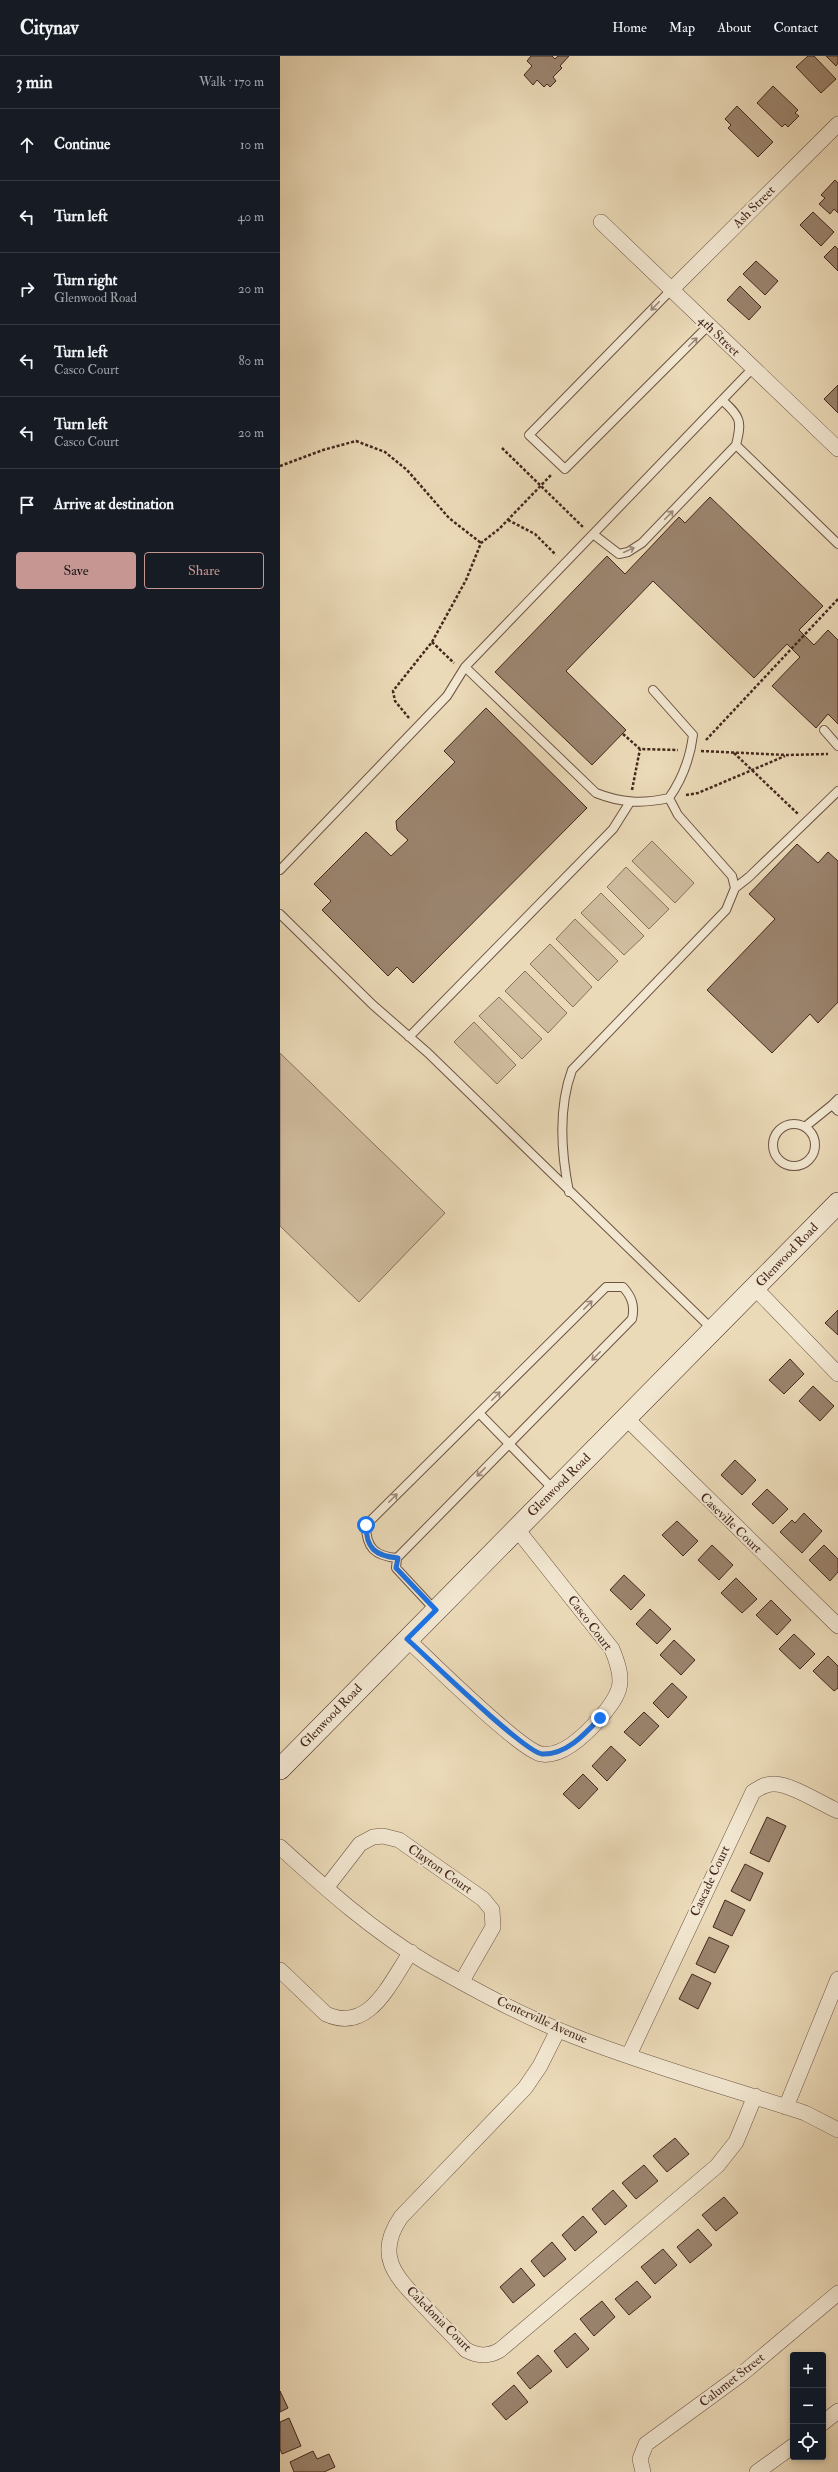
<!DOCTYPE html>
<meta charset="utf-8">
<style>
:root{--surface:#171b24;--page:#242831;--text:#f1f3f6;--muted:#9ea1a6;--line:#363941;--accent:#c59692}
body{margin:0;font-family:"IM FELL Double Pica",serif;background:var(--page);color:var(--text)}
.controls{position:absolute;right:12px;bottom:12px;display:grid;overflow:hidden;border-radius:4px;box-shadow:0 2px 6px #0003}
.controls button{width:36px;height:36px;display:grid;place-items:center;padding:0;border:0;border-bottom:1px solid var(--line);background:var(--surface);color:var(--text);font:20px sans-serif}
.stop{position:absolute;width:12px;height:12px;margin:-9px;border:3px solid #1a73e8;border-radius:50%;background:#fff}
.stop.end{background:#1a73e8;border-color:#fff;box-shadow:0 1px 4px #0008}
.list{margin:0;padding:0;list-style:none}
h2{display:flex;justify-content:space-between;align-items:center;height:52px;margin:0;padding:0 16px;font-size:17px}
h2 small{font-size:13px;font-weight:400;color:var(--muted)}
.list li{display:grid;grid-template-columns:26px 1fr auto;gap:12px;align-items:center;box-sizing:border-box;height:72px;padding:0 16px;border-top:1px solid var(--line)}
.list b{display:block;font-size:15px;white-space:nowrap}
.list p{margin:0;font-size:13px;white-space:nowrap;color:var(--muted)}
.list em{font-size:13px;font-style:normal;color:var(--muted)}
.actions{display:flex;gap:8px;padding:12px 16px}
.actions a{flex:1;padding:9px 0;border:1px solid var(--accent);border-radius:4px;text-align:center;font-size:14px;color:var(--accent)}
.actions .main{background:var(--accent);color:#111}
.icon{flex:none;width:22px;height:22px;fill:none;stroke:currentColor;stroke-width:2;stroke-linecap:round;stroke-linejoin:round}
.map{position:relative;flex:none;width:558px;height:2416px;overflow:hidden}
header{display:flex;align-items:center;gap:24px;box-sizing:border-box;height:56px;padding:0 20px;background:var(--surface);border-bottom:1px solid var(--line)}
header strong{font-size:19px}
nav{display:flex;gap:22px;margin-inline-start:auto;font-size:14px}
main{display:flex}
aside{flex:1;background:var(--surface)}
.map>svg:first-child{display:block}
.green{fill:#cfbc9e;stroke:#8a725e}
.building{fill:#9b846e;stroke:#45271d}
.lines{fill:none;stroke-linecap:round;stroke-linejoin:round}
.lane-casing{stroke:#6e5444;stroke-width:10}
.street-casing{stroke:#6e5444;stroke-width:16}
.secondary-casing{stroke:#45271d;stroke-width:22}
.path{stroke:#45271d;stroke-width:2.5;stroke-dasharray:3 2;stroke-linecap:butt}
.lane{stroke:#f2e7d1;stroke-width:8}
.street{stroke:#f2e7d1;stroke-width:15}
.secondary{stroke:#f2e7d1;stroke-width:21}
.oneway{stroke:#9c8777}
.route{stroke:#1a73e8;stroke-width:5}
.labels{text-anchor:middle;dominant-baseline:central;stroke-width:4;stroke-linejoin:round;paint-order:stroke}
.street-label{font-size:13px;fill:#45271d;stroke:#f2e7d1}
</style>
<header>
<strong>Citynav</strong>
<nav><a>Home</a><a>Map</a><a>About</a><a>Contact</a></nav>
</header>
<main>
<aside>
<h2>3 min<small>Walk · 170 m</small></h2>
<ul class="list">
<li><svg class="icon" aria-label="ahead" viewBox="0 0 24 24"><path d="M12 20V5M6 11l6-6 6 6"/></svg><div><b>Continue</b></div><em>10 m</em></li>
<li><svg class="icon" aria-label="left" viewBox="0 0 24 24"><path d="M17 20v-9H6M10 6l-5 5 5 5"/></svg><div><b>Turn left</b></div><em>40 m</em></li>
<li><svg class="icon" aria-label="right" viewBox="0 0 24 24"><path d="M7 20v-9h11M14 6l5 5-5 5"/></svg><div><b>Turn right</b><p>Glenwood Road</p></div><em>20 m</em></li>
<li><svg class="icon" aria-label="left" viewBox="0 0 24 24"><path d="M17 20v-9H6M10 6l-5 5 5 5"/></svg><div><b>Turn left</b><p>Casco Court</p></div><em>80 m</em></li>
<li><svg class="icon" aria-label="left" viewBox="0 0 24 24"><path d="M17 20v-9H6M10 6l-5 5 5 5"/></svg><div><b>Turn left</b><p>Casco Court</p></div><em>20 m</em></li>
<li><svg class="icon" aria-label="arrive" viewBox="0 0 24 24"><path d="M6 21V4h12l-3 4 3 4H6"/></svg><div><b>Arrive at destination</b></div></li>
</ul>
<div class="actions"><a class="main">Save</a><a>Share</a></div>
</aside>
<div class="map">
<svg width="558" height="2416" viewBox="0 0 558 2416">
<rect width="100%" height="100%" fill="#ebdab8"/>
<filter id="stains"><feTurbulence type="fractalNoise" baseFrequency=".005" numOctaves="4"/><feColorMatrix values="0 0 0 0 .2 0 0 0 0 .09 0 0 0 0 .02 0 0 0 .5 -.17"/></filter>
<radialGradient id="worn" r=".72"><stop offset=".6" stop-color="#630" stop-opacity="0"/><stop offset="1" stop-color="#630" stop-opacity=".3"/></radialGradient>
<!-- green -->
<path class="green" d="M372 785 414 827 395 847 352 805Z
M346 811 389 853 369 873 327 831Z
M321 837 364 880 344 899 301 857Z
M295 863 338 905 318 925 276 883Z
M270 888 312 931 293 951 250 908Z
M245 915 287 957 268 977 225 935Z
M219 941 262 983 242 1003 199 960Z
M194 966 236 1009 217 1028 174 986Z
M0 997 165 1157 79 1246 0 1170Z"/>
<!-- building -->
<path class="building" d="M251 0H272L275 3 278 0H289L280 10 282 12 273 21 276 25 270 31 267 28 264 31 257 24 253 29 244 19 252 10 247 5Z
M528 0H534L556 23 541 37 516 11Z
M546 0H558V7L556 10Z
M493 30 518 54 515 57 519 60 508 71 505 68 502 71 477 47Z
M457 50 493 86 478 101 448 72 451 69 445 63Z
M555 124 558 127V157L554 153 550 158 539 148 545 142 541 139Z
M533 156 554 176 541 190 520 169Z
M555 190 558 193V215L544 201Z
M476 205 498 225 485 239 463 218Z
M460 230 481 251 469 264 447 244Z
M558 329V357L544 343Z
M430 441 543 550 519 574 534 589 548 574 558 584V668L548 658 536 672 492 630 520 601 507 588 474 622 373 525 286 615 346 674 312 709 215 616 327 500 345 518 399 461 405 467Z
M206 652 307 752 133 927 117 911 108 920 42 854 51 845 34 828 86 776 111 800 128 784 117 774 116 765 175 706 164 695Z
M517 788 538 807 548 796 558 805V946L538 967 530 958 492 997 427 934 495 863 469 838Z
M558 1254V1279L545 1267Z
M510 1303 524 1318 504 1338 489 1324Z
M533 1330 554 1350 540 1365 519 1345Z
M455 1404 476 1424 462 1439 441 1419Z
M487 1433 508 1453 493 1468 472 1448Z
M524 1457 542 1475 522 1497 500 1476 512 1464 515 1467Z
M397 1465 418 1485 403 1500 382 1479Z
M432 1489 453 1509 439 1524 418 1504Z
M544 1489 558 1503V1516L550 1525 529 1504Z
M344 1519 365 1539 351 1554 330 1534Z
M456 1522 477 1543 462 1557 441 1537Z
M491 1544 511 1564 497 1579 476 1559Z
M370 1553 391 1573 377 1588 356 1568Z
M514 1578 535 1598 520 1613 499 1593Z
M394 1584 415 1604 401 1619 380 1599Z
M548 1600 558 1610V1632L554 1635 533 1615Z
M392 1627 407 1641 388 1662 373 1647Z
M364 1656 379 1670 360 1690 344 1676Z
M331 1690 346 1704 327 1725 312 1710Z
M303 1718 318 1733 299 1753 283 1738Z
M487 1761 506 1770 489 1806 470 1797Z
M465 1808 483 1817 470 1845 451 1835Z
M445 1844 465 1854 452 1880 433 1871Z
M429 1881 449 1890 435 1917 416 1908Z
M412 1918 431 1927 418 1953 399 1943Z
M395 2082 409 2098 387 2116 373 2100Z
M364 2109 378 2125 356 2143 342 2127Z
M333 2134 347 2150 325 2169 312 2153Z
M444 2141 458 2157 436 2175 422 2159Z
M303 2160 317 2176 295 2195 282 2179Z
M418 2173 432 2189 410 2207 397 2191Z
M272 2186 286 2203 264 2221 251 2205Z
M383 2193 397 2209 375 2228 361 2211Z
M241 2212 255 2229 233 2247 220 2231Z
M357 2225 371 2241 349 2259 335 2243Z
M322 2245 335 2261 314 2280 300 2263Z
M295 2277 309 2293 287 2312 274 2295Z
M258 2299 272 2315 250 2333 237 2317Z
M234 2329 248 2346 226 2364 212 2348Z
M0 2335 8 2352 0 2356Z
M9 2362 21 2390 2 2398 0 2393V2366Z
M33 2395 37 2403 49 2398 55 2411 44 2416H14L10 2406Z"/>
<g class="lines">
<defs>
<path id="lane" d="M391 234 249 379 285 413 429 269
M456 389 558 488
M313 478 339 498 348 496 362 487 456 389C462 365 461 361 442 344
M185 611 316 737C341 747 363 748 389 742L398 759 452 820 455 832 446 854 292 1014C278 1052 281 1096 289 1136
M373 634 413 679C410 703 403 722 389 742
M544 674 558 690
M0 814 167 640 185 611 473 312
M455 832 469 821 558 735
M0 858 93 949 148 997 433 1274
M129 981 333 773 350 746
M558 1043 552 1049 558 1055
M493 1089a21 21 0 1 1 42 0a21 21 0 1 1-42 0Z
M526 1070 552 1049
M199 1357 274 1434
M117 1502C95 1500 86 1492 86 1469L326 1231H343C352 1241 355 1250 352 1263L117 1502 116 1512 155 1554"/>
<path id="street" d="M321 166 558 393
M391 234 558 68
M475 1232 558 1318
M346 1362 558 1570
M127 1583C148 1603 240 1694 261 1698 283 1702 308 1676 321 1661 343 1635 345 1625 332 1593L236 1472
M0 1791C46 1833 93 1875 147 1907 195 1934 244 1961 296 1981 370 2010 449 2032 525 2057L558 2074
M46 1832 80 1788 93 1781 103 1780 119 1784 203 1843 212 1854 213 1871 182 1925
M0 1914 46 1958C90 1978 110 1926 131 1896
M278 1974 260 2010 245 2032 121 2161C94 2200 116 2221 144 2250 158 2265 172 2279 186 2294 198 2300 208 2301 220 2294L437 2110 456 2086 475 2040
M349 1999 473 1736C479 1732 485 1728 493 1728 510 1727 542 1748 558 1755
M506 2051 558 1923
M543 2367 558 2355
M363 2416 360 2403 366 2388 463 2317 558 2237
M477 2416 513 2390"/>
<path id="secondary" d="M0 1713 558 1147"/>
</defs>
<!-- lane casing -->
<use href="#lane" class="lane-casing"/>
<!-- street casing -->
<use href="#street" class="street-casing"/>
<!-- secondary casing -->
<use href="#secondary" class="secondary-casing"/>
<!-- path -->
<path class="path" d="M222 392 303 471
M0 410 43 394 76 385 105 396 127 414 169 462 201 487
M228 464 255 478 276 499
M152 586 174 607
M129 662 115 645 113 635 152 586 186 524 201 487 219 473 272 418
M343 678 360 693 398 694
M426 684 558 543
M421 695 507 699 548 698
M454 697 518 758
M352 734 360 693
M406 739 418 737 505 700"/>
<!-- lane -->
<use href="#lane" class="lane"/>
<!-- street -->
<use href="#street" class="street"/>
<!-- secondary -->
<use href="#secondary" class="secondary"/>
</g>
<!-- one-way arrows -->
<defs><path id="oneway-shaft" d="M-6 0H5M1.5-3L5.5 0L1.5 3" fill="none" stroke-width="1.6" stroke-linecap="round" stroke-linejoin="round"/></defs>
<g class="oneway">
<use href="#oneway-shaft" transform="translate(375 250) rotate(134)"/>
<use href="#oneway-shaft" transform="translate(413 286) rotate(-45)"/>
<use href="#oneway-shaft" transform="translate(389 459) rotate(-46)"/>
<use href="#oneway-shaft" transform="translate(349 494) rotate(-25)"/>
<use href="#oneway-shaft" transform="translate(308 1249) rotate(-45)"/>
<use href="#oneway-shaft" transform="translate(316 1300) rotate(135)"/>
<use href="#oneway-shaft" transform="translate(216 1340) rotate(-45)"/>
<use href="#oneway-shaft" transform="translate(201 1416) rotate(134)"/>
<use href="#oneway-shaft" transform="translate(113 1442) rotate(-45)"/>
</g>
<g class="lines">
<!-- route -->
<path class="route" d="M86 1469C86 1492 95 1500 118 1502L116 1512 156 1554 127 1583C147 1601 244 1696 262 1698 286 1699 305 1678 320 1662"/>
</g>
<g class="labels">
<!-- street labels -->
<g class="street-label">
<text transform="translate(474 151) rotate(-45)">Ash Street</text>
<text transform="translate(439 280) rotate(44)">4th Street</text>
<text transform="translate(507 1199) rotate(-46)">Glenwood Road</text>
<text transform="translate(279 1429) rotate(-45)">Glenwood Road</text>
<text transform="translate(451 1467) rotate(44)">Caseville Court</text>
<text transform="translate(310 1567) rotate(53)">Casco Court</text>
<text transform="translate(51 1660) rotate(-46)">Glenwood Road</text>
<text transform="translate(160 1813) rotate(35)">Clayton Court</text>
<text transform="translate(430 1825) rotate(-65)">Cascade Court</text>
<text transform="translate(262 1964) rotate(24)">Centerville Avenue</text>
<text transform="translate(159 2263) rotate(45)">Caledonia Court</text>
<text transform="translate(452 2324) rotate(-38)">Calumet Street</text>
</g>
</g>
<rect width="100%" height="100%" filter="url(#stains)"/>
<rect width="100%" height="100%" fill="url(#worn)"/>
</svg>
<div class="controls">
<button>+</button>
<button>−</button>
<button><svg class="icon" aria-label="locate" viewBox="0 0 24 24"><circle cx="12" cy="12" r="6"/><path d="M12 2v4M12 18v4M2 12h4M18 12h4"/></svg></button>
</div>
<div class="stop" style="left:86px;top:1469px"></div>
<div class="stop end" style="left:320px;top:1662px"></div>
</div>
</main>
